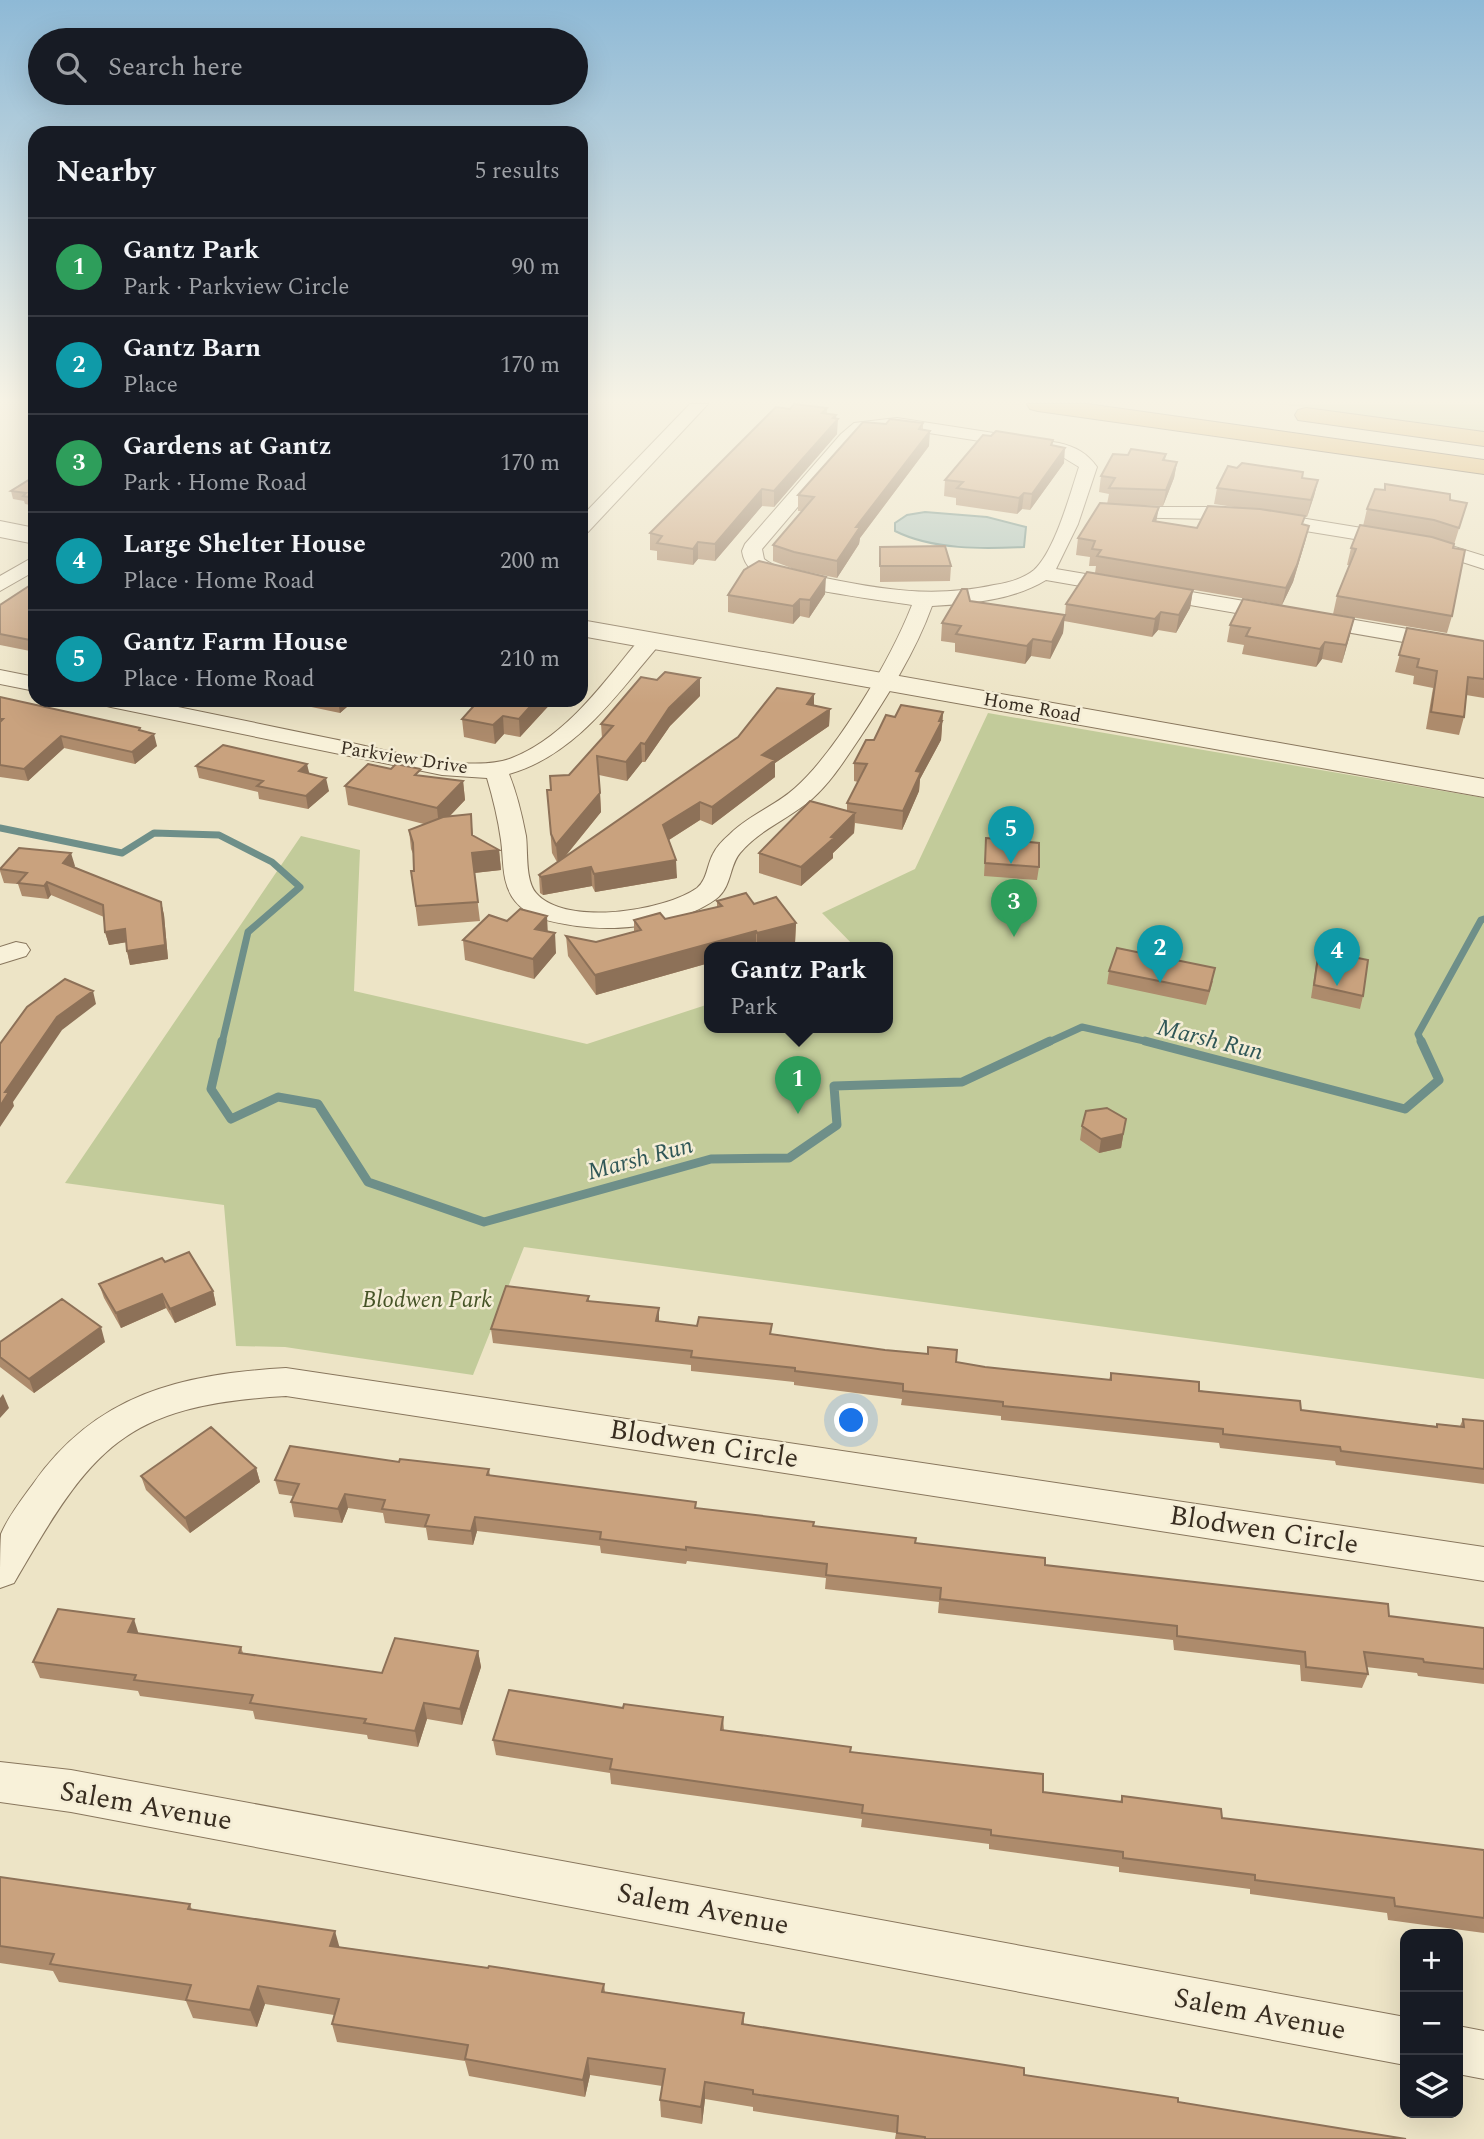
<!DOCTYPE html>
<meta charset="utf-8">
<style>
:root{--surface:#171b24;--page:#242831;--text:#f1f3f6;--muted:#9ea1a6;--line:#363941;--accent:#0b8043}
body{margin:0;font-family:Spectral,serif;background:var(--page);color:var(--text)}
.controls{position:absolute;right:21px;bottom:21px;display:grid;overflow:hidden;border-radius:14px;box-shadow:0 7px 28px #0002}
.controls button{width:63px;height:63px;display:grid;place-items:center;padding:0;border:0;border-bottom:2px solid var(--line);background:var(--surface);color:var(--text);font:35px sans-serif}
.you{position:absolute;left:852px;top:1421px;width:24px;height:24px;margin:-18px;border:5px solid #fff;border-radius:50%;background:#1a73e8;box-shadow:0 0 0 10px #1a73e833}
.badge{display:grid;place-items:center;width:46px;height:46px;border-radius:50%;background:var(--accent);color:#fff;font-size:23px;font-weight:700}
.pin{position:absolute;translate:-50% -58px;filter:drop-shadow(0 2px 4px #0008)}
.pin::after{content:'';position:absolute;top:37px;width:24px;height:21px;background:inherit;clip-path:polygon(0 0,100% 0,50% 100%)}
.popup{position:absolute;left:704px;top:942px;width:189px;height:91px;box-sizing:border-box;display:grid;place-content:center;border-radius:14px;background:var(--surface);filter:drop-shadow(0 2px 5px #0005);font-size:23px;white-space:nowrap;color:var(--muted)}
.popup b{font-size:26px;color:var(--text)}
.popup::after{content:'';position:absolute;left:50%;top:100%;margin-left:-14px;border:14px solid transparent;border-top-color:var(--surface)}
.list{margin:0;padding:0;list-style:none}
h2{display:flex;justify-content:space-between;align-items:center;height:91px;margin:0;padding:0 28px;font-size:30px}
h2 small{font-size:23px;font-weight:400;color:var(--muted)}
.list li{display:grid;grid-template-columns:46px 1fr auto;gap:21px;align-items:center;box-sizing:border-box;height:98px;padding:0 28px;border-top:2px solid var(--line)}
.list b{display:block;font-size:26px;white-space:nowrap}
.list p{margin:0;font-size:23px;white-space:nowrap;color:var(--muted)}
.list em{font-size:23px;font-style:normal;color:var(--muted)}
.icon{flex:none;width:38px;height:38px;fill:none;stroke:currentColor;stroke-width:2;stroke-linecap:round;stroke-linejoin:round}
.map{position:relative;flex:none;width:1484px;height:2139px;overflow:hidden}
.search{position:absolute;background:var(--surface);box-shadow:0 7px 28px #0002;left:28px;top:28px;width:560px;height:77px;display:flex;align-items:center;gap:18px;box-sizing:border-box;padding:0 24px;border-radius:38px;color:var(--muted);font-size:26px}
.panel{position:absolute;background:var(--surface);box-shadow:0 7px 28px #0002;left:28px;top:126px;width:560px;height:581px;border-radius:21px}
.map>svg:first-child{display:block}
.green{fill:#c2cb9a}
.water{fill:#a8c1bb;stroke:#6e8f89;stroke-width:2}
.lines{fill:none;stroke-linecap:round;stroke-linejoin:round}
.stream-far1{stroke:#6e8f89;stroke-width:7}
.stream{stroke:#6e8f89;stroke-width:9}
.minor-casing{stroke:#88765d;stroke-width:2}
.tertiary-casing{stroke:#88765d;stroke-width:2}
.motorway-casing{stroke:#564430;stroke-width:2}
.minor{fill:#f8f1d9;fill-rule:evenodd}
.tertiary{fill:#f8f1d9;fill-rule:evenodd}
.motorway{fill:#d8a95b;fill-rule:evenodd}
.wall{fill:#ad8b6c}
.shaded-wall{fill:#8d7158}
.building{fill:#c9a27e;stroke:#8d7158;stroke-width:2}
.labels{text-anchor:middle;dominant-baseline:central;stroke-width:5;stroke-linejoin:round;paint-order:stroke}
.far-street-label{font-size:19px;fill:#382d20;stroke:#f4edd6}
.park-label{font-size:23px;font-style:italic;fill:#465427;stroke:#f4edd6}
.water-label{font-size:24px;font-style:italic;fill:#305757;stroke:#f4edd6}
.near-street-label{font-size:28px;fill:#382d20;stroke:#f4edd6}
</style>
<div class="map">
<svg width="1484" height="2139" viewBox="0 0 1484 2139">
<rect width="100%" height="100%" fill="#ede4c6"/>
<!-- green -->
<path class="green" d="M1279 404H1484V432Z
M988 713 1484 798V1379L524 1247 473 1375 285 1347 236 1346 224 1205 65 1183 301 836 360 850 354 991 587 1044 709 1004V1028H887V948H856L822 913 915 869Z"/>
<!-- water -->
<path class="water" d="M925 512 987 517 1026 527 1024 547C983 549 933 550 895 531V523L907 515Z"/>
<g class="lines">
<!-- stream-far1 -->
<path class="stream-far1" d="M0 828 122 853 154 833 219 835 272 862 300 887 248 932 222 1043
M1047 1043 1082 1027 1153 1043
M1422 1043 1418 1034 1481 920 1484 919"/>
<!-- stream -->
<path class="stream" d="M222 1041 211 1089 231 1119 278 1097 318 1104 368 1182 484 1222 711 1159 789 1158 837 1125 834 1086 962 1082 1050 1041
M1145 1041 1405 1109 1439 1080 1421 1041"/>
<defs>
<path id="minor" d="M690 404H708L588 532 581 534V517Z
M897 418 1059 443C1076 447 1087 453 1097 467L1078 524 1056 569 1484 642V656L1046 580C1014 600 969 604 932 606 915 653 888 695 861 736 846 758 832 781 812 799 789 819 760 829 740 853 729 866 732 887 716 899 680 925 620 932 577 926 556 923 529 919 515 901 501 883 504 861 501 840 498 819 493 798 487 778L442 775 111 707 103 705 100 700H144C207 713 270 726 333 739 379 748 468 775 512 758 568 736 606 679 643 635H659L662 640 659 645C616 695 576 755 509 774 517 794 522 815 526 836 528 851 525 880 536 893 565 927 665 911 697 888 707 880 707 865 713 854 717 846 723 840 730 834 749 815 775 806 795 788 837 751 892 657 912 605 879 600 776 587 752 570 746 565 743 558 742 551L745 544 841 434 854 423ZM897 428 1056 453 1079 467C1070 494 1055 551 1034 570 1023 579 1007 583 994 585 934 598 884 590 825 578 805 574 779 571 764 559L762 549 853 442 865 432Z
M1119 507H1215L1257 511 1429 539 1484 556V569L1428 551 1257 523 1215 519 1112 517 1109 513 1112 509Z
M35 556V571L0 591V576Z
M0 670 35 677V691L0 684Z
M16 942 26 944 30 950 26 956 0 964V947Z
M286 1368 1484 1547V1581L286 1396C123 1405 92 1448 14 1583L0 1588C0 1572 0 1548 1 1534 8 1517 22 1499 33 1484 96 1394 181 1374 286 1368Z
M0 1762 71 1770 1405 2017V2065L71 1812 0 1802Z
M1458 2026 1484 2031V2079L1458 2074Z"/>
<path id="tertiary" d="M0 521 35 528V544L0 537Z
M581 620 1484 779V797L581 636Z"/>
<path id="motorway" d="M1027 404H1087L1484 460V474L1038 411 1030 409Z
M1306 408 1484 432V446L1298 420 1295 415 1298 410Z"/>
</defs>
<!-- minor casing -->
<use href="#minor" class="minor-casing"/>
<!-- tertiary casing -->
<use href="#tertiary" class="tertiary-casing"/>
<!-- motorway casing -->
<use href="#motorway" class="motorway-casing"/>
<!-- minor -->
<use href="#minor" class="minor"/>
<!-- tertiary -->
<use href="#tertiary" class="tertiary"/>
<!-- motorway -->
<use href="#motorway" class="motorway"/>
</g>
<!-- wall -->
<path class="wall" d="M827 408V414L836 415 837 434 774 507 762 506 715 561 698 559 693 565 657 560V551L650 550V533L790 409Z
M923 423V430L929 446 860 538 859 544 837 578 794 569 773 561V545L802 511H798V495L886 424Z
M991 436 1053 440 1052 446 1064 463 1030 510 1022 509 1017 514 956 505V498L944 496 945 480Z
M1166 454 1165 460 1177 462 1174 478 1163 506 1107 504 1109 494 1099 492 1101 476 1128 455Z
M35 476V506L25 504 24 501 13 499 11 491Z
M1302 478 1318 480 1314 496 1307 517 1298 515 1303 525 1309 526 1305 542 1293 582 1282 605 1095 573 1096 566H1089L1090 557 1076 555 1078 538 1156 522 1197 528 1241 508 1214 504 1217 488Z
M1385 484 1450 500 1467 503 1453 548 1452 616 1447 633 1333 614 1337 596 1350 565H1347L1351 548 1363 526 1367 509 1384 490Z
M880 547 951 566 950 581 880 582Z
M35 582V652L0 645V605Z
M1193 590 1190 608 1176 633 1158 630 1152 637 1064 621 1063 633 1050 659 1031 656 1025 664 955 652V643L941 641 942 623 970 601 1065 615 1066 604Z
M825 594 809 618 800 616 793 624 728 612V595Z
M1354 618 1342 663 1322 659 1316 667 1242 654 1244 645 1227 642 1230 625Z
M1407 628 1484 641V698L1466 695 1464 717 1459 735 1426 729 1433 688 1413 684 1414 676 1395 672Z
M700 696 670 726 645 762H642L627 781 599 775 601 812 564 858 814 706 830 709 829 726 775 763V777L712 825 700 820 669 840 677 878 595 892 592 886 543 895 540 893 539 875 557 862 552 853 547 790H551L569 775 602 738 601 724Z
M0 697 141 731 157 746 135 764 64 748 28 781 0 777Z
M278 700H355L340 713Z
M554 700 520 737 504 734 495 744 464 737 462 719Z
M943 712 941 740 920 779 919 791 902 830 855 823 854 833 833 853V858L801 886 759 873V853L847 811V803L858 782 854 781V763L895 717Z
M196 766 309 773 329 791 308 809 259 799 258 792 199 778Z
M422 776 463 781 465 800 450 816 473 836 499 850 501 870 474 873 480 921 418 926 411 871H414V856L411 849 409 830 424 824 348 805 345 786Z
M986 838 1039 867 1037 880 984 876Z
M75 866 74 867 161 902 164 915 168 959 130 965 127 951 126 942 109 945 105 932 104 917 51 895 48 899 22 896 18 884 4 883 0 871V869Z
M717 901 754 904 796 923 795 943 775 948H709V963L596 995 568 956 566 936 596 942 634 932V920L665 919 717 907Z
M507 921 548 932 556 953 534 979 465 960 463 940Z
M1319 950 1363 996 1360 1009 1311 998 1316 964Z
M1109 971 1213 981 1206 1005 1107 984Z
M1126 1119 1121 1148 1099 1153 1080 1140 1082 1126Z
M165 1262 213 1291 216 1305 175 1323 166 1308 121 1328 104 1298 99 1284Z
M589 1296V1301L659 1308V1322L772 1335 985 1367 1109 1380 1111 1373 1301 1410 1436 1426 1437 1424 1460 1426 1463 1419 1484 1421V1484L1336 1465 1335 1461 1220 1448 1219 1443 1001 1420V1416L901 1405 902 1399 794 1385V1382L691 1371V1365L493 1343 491 1329Z
M0 1342H105L34 1393 0 1367Z
M399 1462 489 1469 490 1476 696 1502V1508L1045 1565 1389 1616 1484 1628V1684L1418 1676 1417 1673 1366 1667 1368 1674 1362 1688 1301 1681 1300 1665 1174 1650 1173 1640 938 1613 939 1602 825 1589 826 1578 687 1561 686 1564 601 1553 600 1546 477 1531 473 1545 428 1540 426 1528 385 1523 383 1513 348 1508 342 1523 294 1517 291 1502 293 1496 279 1494 275 1480Z
M256 1468 260 1482 190 1533 146 1490 141 1476Z
M139 1634 241 1647 243 1653 382 1673 478 1651 481 1667 462 1725 427 1719 418 1747 368 1739 367 1735 255 1719 253 1711 140 1696 138 1691 40 1678 33 1662Z
M723 1717 724 1730 850 1752 1043 1792 1120 1802 1122 1796 1222 1818 1484 1850V1933L1388 1920 1387 1913 1250 1894V1889L1119 1872V1867L989 1849V1844L861 1827 862 1819 611 1784 610 1773 496 1755 493 1740Z
M0 1877 190 1904 192 1910 340 1947 604 1984 605 1992 744 2013V2024L1178 2102 1406 2139H895L896 2133 753 2111V2107L705 2099 702 2124 661 2117 660 2100 662 2086 590 2075 585 2097 469 2076 465 2061 337 2042 332 2024 334 2015 265 2004 257 2027 193 2018 186 2001 59 1982 53 1971 0 1963Z"/>
<!-- shaded-wall -->
<path class="shaded-wall" d="M836 415V421L838 419 837 434 774 507V491Z
M930 431 929 446 860 538 859 544 837 578V561L856 527Z
M1065 448 1064 463 1030 510 1032 494Z
M1177 462 1174 478 1163 506 1166 490Z
M1318 480 1314 496 1307 517 1311 500Z
M762 489V506L715 561V544Z
M1024 493 1022 509 1017 514 1019 498Z
M1159 507 1156 523 1153 521Z
M1309 526 1305 542 1293 582 1282 605 1286 588Z
M698 542V559L693 565V549Z
M826 577 825 594 809 618 810 600Z
M1193 590 1190 608 1176 633 1179 615Z
M800 599V616L793 624V606Z
M1161 612 1158 630 1152 637 1155 619Z
M1065 615 1063 633 1050 659 1052 642Z
M1354 618 1350 635 1342 663 1346 645Z
M1033 639 1031 656 1025 664 1027 646Z
M1325 642 1322 659 1316 667 1320 649Z
M700 678V696L670 726 645 762V744L669 708Z
M814 694V711L807 704Z
M339 700H355L340 713 338 701Z
M536 700H554L520 737 519 719Z
M830 709 829 726 775 763V777L712 825V807L762 755Z
M943 712 941 740 920 779 919 791 902 830 903 811 916 771Z
M503 716 504 734 495 744 493 725Z
M154 734 157 746 135 764 132 752Z
M61 736 64 748 28 781 24 769Z
M641 743 642 762 627 781 626 762Z
M307 764 310 776 299 771Z
M326 778 329 791 308 809 306 796Z
M463 781 465 800 439 827 437 808Z
M600 793 601 812 558 865 556 845Z
M700 802V820L664 843 663 825Z
M855 813 854 833 833 853V858L801 886V867Z
M471 814 474 853 499 850 501 870 474 873 472 853Z
M71 853 75 866 66 876 63 863Z
M676 860 677 878 595 892 594 874Z
M591 867 592 886 543 895 541 877Z
M47 882 51 895 48 899 44 886Z
M161 902 164 915 168 959 130 965 127 951Z
M547 916 548 936 535 929Z
M796 923 795 943 775 948H757V933Z
M125 929 128 942 109 945 105 932Z
M756 931V948H709V963L596 995 595 975Z
M555 933 556 953 534 979 533 959Z
M93 991 96 1004 62 1030 13 1102 14 1106 0 1127V1106L5 1092 57 1017Z
M1126 1119 1121 1148 1099 1153 1101 1139Z
M213 1291 216 1305 175 1323 170 1309Z
M162 1294 166 1308 121 1328 116 1313Z
M659 1308V1323L656 1321Z
M101 1327 105 1342 34 1393 29 1379Z
M3 1394 9 1408 0 1418V1398Z
M256 1468 260 1482 190 1533 185 1518Z
M345 1494 348 1508 342 1523 338 1509Z
M475 1517 477 1531 473 1545 471 1531Z
M134 1619 139 1635 128 1632Z
M478 1651 481 1667 462 1725 460 1709Z
M424 1703 427 1719 418 1747 415 1731Z
M335 1931 340 1949 330 1946Z
M258 1986 265 2004 257 2027 250 2010Z
M588 2058 590 2075 585 2097 583 2080Z
M705 2082V2099L702 2124 701 2107Z"/>
<!-- building -->
<path class="building" d="M794 404 827 408 822 413 836 415 833 418 838 419 774 491 762 489 715 544 698 542 693 549 657 543 662 536 650 533 776 407 790 409Z
M890 419 923 423 919 429 930 431 856 527H860L837 561 794 552 773 545 814 497 798 495 863 422 886 424Z
M996 431 1053 440 1051 445 1065 448 1032 494 1024 493 1019 498 957 488 963 482 945 480 983 435 991 436Z
M1131 449 1166 454 1163 460 1177 462 1166 490 1109 488 1115 478 1101 476 1113 454 1128 455Z
M1242 463 1303 472 1302 478 1318 480 1311 500 1217 488 1228 466 1237 468Z
M35 476V498L23 496 26 493 11 491Z
M1385 484 1450 494V500L1467 503 1459 528 1434 520 1367 509 1375 489 1385 490Z
M1100 503 1159 507 1153 521 1197 528 1208 506 1260 509 1305 516 1302 524 1309 526 1297 565 1286 588 1097 556 1101 550 1092 549 1095 541 1078 538Z
M1360 525 1432 537 1454 544 1453 548 1465 550 1452 616 1337 596 1356 549 1351 548Z
M945 546 951 566H880V547Z
M759 561 826 577 810 600 800 599 793 606 728 595 744 570Z
M1087 572 1193 590 1179 615 1161 612 1155 619 1066 604Z
M35 582V641L0 634V605Z
M962 589H967L970 601 1065 615 1052 642 1033 639 1027 646 956 634 961 626 942 623Z
M1243 599 1354 618 1346 645 1325 642 1320 649 1246 636 1250 628 1230 625Z
M1407 628 1484 641V679L1468 677 1464 717 1431 712 1437 671 1417 667 1419 659 1399 655Z
M665 672 700 678 669 708 645 744 641 743 626 762 597 756 600 793 556 845 551 834 547 790H551L550 776 569 775 613 726 601 724 641 677 657 680Z
M777 688 814 694 807 704 830 709 762 755 775 760 712 807 700 802 663 825 676 860 594 874 591 867 541 877 539 875 738 737Z
M0 697 140 728 139 730 154 734 132 752 61 736 24 769 0 765V722L3 719H0Z
M479 700H536L519 719 503 716 493 725 462 719Z
M901 705 943 712 939 721H942L916 771 921 772 903 811 847 803 867 764 854 763 866 740H874L886 715 895 717Z
M223 745 307 764 299 771 326 778 306 796 257 786 263 781 196 766Z
M368 764 391 769 396 764 421 769 415 775 463 781 437 808 345 786Z
M810 801 855 813 831 837 834 838 801 867 759 853Z
M471 814 472 835 499 850 472 853 478 902 416 906 411 871H414L413 843 409 830 443 817Z
M986 838 1039 843V867L985 863Z
M19 848 71 853 63 863 161 902 165 945 127 951 125 929 105 932 103 905 47 882 44 886 18 883 27 873 0 869Z
M746 893 754 904 776 897 796 923 757 933 756 931 595 975 566 936 596 942 641 930 634 920 660 913 665 919 722 906 717 901Z
M520 909 547 916 535 929 555 933 533 959 463 940 489 915 507 921Z
M1117 948 1215 968 1209 991 1109 971Z
M1319 950 1368 960 1363 996 1314 985Z
M65 979 93 991 57 1017 5 1092H9L0 1106V1044L27 1007Z
M1107 1108 1126 1119 1123 1134 1101 1139 1082 1126 1086 1111Z
M189 1252 213 1291 170 1309 162 1294 116 1313 99 1284 162 1258 165 1262Z
M506 1286 589 1296 587 1301 659 1308 656 1321 697 1326 699 1317 772 1324 770 1334 885 1350 928 1354V1347L957 1350 956 1362 985 1367 1111 1380V1373L1199 1382V1391L1300 1401 1301 1410 1437 1427V1424L1464 1427 1463 1419 1484 1421V1469L1341 1451 1340 1447 1223 1434V1429L1003 1406V1402L903 1391V1384L795 1371V1368L691 1357 692 1351 491 1329Z
M62 1299 101 1327 29 1379 0 1357V1342Z
M211 1427 256 1468 185 1518 141 1476Z
M290 1446 399 1462 400 1459 489 1469 487 1475 696 1502 695 1508 814 1522 813 1526 916 1538 915 1543 1045 1558V1565L1388 1604 1389 1616 1484 1628V1669L1424 1662 1423 1659 1364 1652 1368 1674 1306 1667 1305 1652 1177 1636V1626L940 1599 941 1588 826 1575 827 1564 686 1547V1550L600 1539 601 1532 475 1517 471 1531 425 1526 429 1515 382 1509 385 1500 345 1494 338 1509 291 1502 299 1484 275 1480Z
M58 1609 134 1619 128 1632 241 1647 239 1653 382 1673 395 1638 478 1651 460 1709 424 1703 415 1731 364 1723 366 1719 250 1703 253 1695 134 1680 136 1675 33 1662Z
M509 1690 623 1708 624 1704 723 1717 721 1730 851 1747 850 1752 1043 1774V1792L1122 1802V1796L1221 1809 1222 1818 1484 1850V1918L1395 1906 1394 1898 1255 1880V1875L1123 1858V1852L991 1835V1830L862 1813 863 1805 610 1769 612 1759 493 1740Z
M0 1877 190 1904 188 1909 335 1931 330 1946 488 1968 489 1966 604 1984 602 1992 744 2013 742 2024 1024 2068V2075L1178 2098V2102L1406 2139H925V2137L897 2133 898 2116 753 2094V2090L705 2082 701 2107 660 2100 665 2069 588 2058 583 2080 465 2059 468 2045 332 2024 339 1999 258 1986 250 2010 186 2000 191 1985 50 1964 54 1954 0 1946Z"/>
<!-- sky -->
<linearGradient id="sky" x2="0" y2="1"><stop stop-color="#8eb9d6"/><stop offset="0.57" stop-color="#f7f3e5"/><stop offset="1" stop-color="#f7f3e5" stop-opacity="0"/></linearGradient>
<rect width="1484" height="704" fill="url(#sky)"/>
<g class="labels">
<!-- far-street labels -->
<g class="far-street-label">
<text transform="translate(1032 708) rotate(10)">Home Road</text>
<text transform="translate(404 758) rotate(9)">Parkview Drive</text>
</g>
<!-- park labels -->
<g class="park-label">
<text x="427" y="1300">Blodwen Park</text>
</g>
<!-- water labels -->
<g class="water-label">
<text transform="translate(1210 1040) rotate(14)">Marsh Run</text>
<text transform="translate(640 1159) rotate(-15)">Marsh Run</text>
</g>
<!-- near-street labels -->
<g class="near-street-label">
<text transform="translate(704 1444) rotate(9)">Blodwen Circle</text>
<text transform="translate(1264 1530) rotate(9)">Blodwen Circle</text>
<text transform="translate(146 1806) rotate(10)">Salem Avenue</text>
<text transform="translate(703 1909) rotate(11)">Salem Avenue</text>
<text transform="translate(1260 2014) rotate(11)">Salem Avenue</text>
</g>
</g>
</svg>
<div class="controls">
<button>+</button>
<button>−</button>
<button><svg class="icon" aria-label="layers" viewBox="0 0 24 24"><path d="M12 4l9 5-9 5-9-5zM3 14l9 5 9-5"/></svg></button>
</div>
<div class="you"></div>
<div class="pin badge" style="left:798px;top:1114px;background:#2e9e5b">1</div>
<div class="popup"><b>Gantz Park</b>Park</div>
<div class="pin badge" style="left:1160px;top:983px;background:#0f9aa8">2</div>
<div class="pin badge" style="left:1014px;top:937px;background:#2e9e5b">3</div>
<div class="pin badge" style="left:1337px;top:986px;background:#0f9aa8">4</div>
<div class="pin badge" style="left:1011px;top:864px;background:#0f9aa8">5</div>
<div class="search"><svg class="icon" aria-label="search" viewBox="0 0 24 24"><circle cx="10" cy="10" r="6"/><path d="M15 15l6 6"/></svg>Search here</div>
<section class="panel">
<h2>Nearby<small>5 results</small></h2>
<ul class="list">
<li><span class="badge" style="background:#2e9e5b">1</span><div><b>Gantz Park</b><p>Park · Parkview Circle</p></div><em>90 m</em></li>
<li><span class="badge" style="background:#0f9aa8">2</span><div><b>Gantz Barn</b><p>Place</p></div><em>170 m</em></li>
<li><span class="badge" style="background:#2e9e5b">3</span><div><b>Gardens at Gantz</b><p>Park · Home Road</p></div><em>170 m</em></li>
<li><span class="badge" style="background:#0f9aa8">4</span><div><b>Large Shelter House</b><p>Place · Home Road</p></div><em>200 m</em></li>
<li><span class="badge" style="background:#0f9aa8">5</span><div><b>Gantz Farm House</b><p>Place · Home Road</p></div><em>210 m</em></li>
</ul>
</section>
</div>
